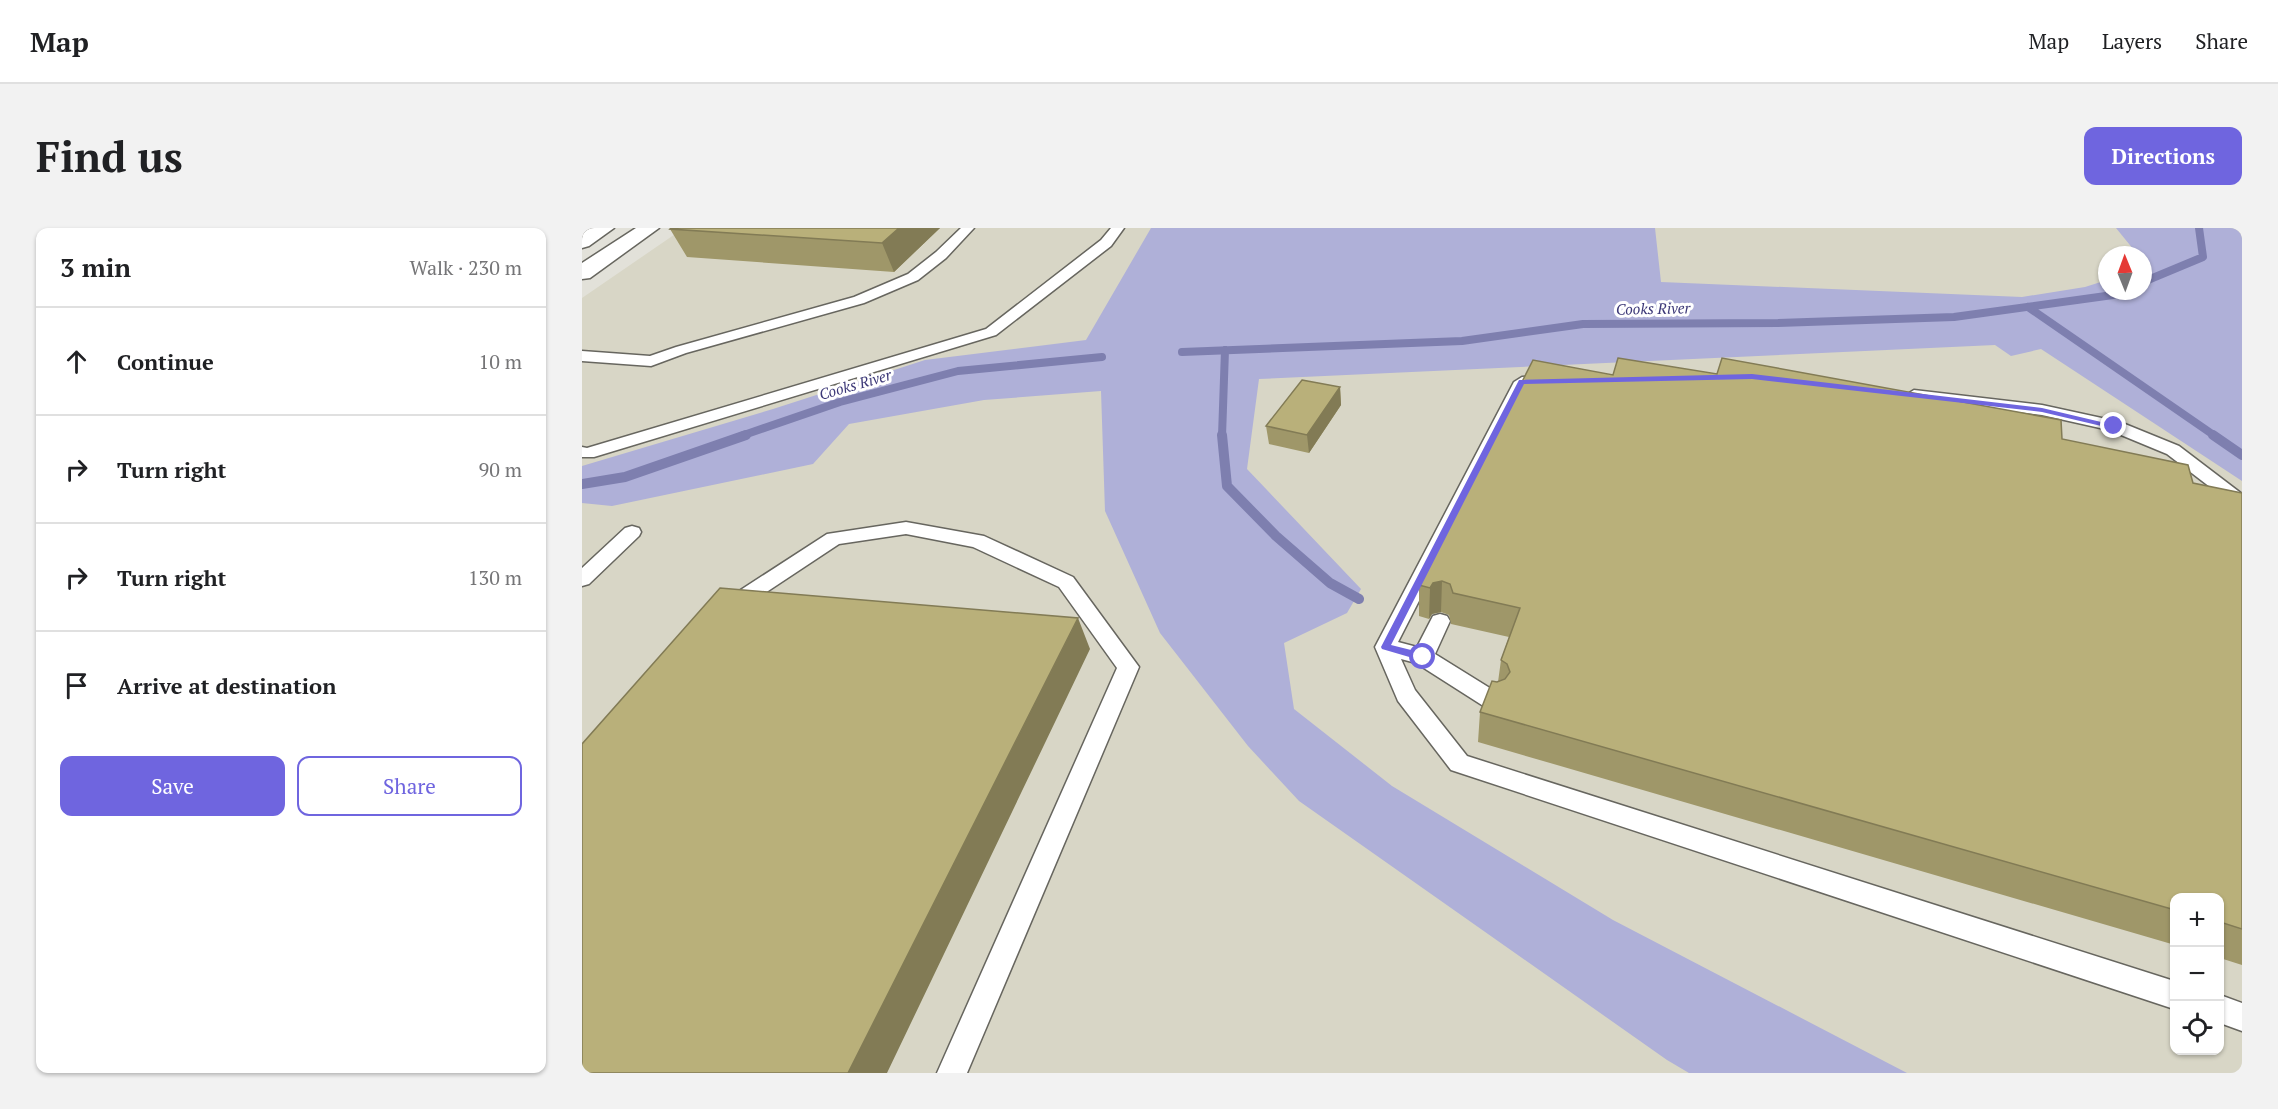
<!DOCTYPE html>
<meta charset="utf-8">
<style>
:root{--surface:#fff;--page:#f2f2f2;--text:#202124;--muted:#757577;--line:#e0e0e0;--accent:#6f65df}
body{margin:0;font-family:"PT Serif",serif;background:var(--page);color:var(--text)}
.controls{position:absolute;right:18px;bottom:18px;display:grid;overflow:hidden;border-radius:12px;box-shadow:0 2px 4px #0004}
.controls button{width:54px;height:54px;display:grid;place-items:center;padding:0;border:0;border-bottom:2px solid var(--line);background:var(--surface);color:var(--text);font:30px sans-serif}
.compass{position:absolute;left:1516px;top:18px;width:54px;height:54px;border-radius:50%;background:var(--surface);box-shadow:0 2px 4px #0004;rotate:359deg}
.stop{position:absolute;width:18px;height:18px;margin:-14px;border:4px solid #6f65df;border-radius:50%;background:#fff}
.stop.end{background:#6f65df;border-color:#fff;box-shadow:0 2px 6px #0008}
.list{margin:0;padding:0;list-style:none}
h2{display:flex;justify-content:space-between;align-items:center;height:78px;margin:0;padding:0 24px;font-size:26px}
h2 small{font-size:20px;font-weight:400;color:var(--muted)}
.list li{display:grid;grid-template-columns:39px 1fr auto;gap:18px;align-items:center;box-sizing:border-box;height:108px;padding:0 24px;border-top:2px solid var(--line)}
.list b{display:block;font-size:22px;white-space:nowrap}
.list em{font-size:20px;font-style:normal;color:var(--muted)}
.actions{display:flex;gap:12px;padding:18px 24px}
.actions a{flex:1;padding:14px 0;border:2px solid var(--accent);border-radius:12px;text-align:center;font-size:21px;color:var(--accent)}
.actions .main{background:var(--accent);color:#fff}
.icon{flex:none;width:33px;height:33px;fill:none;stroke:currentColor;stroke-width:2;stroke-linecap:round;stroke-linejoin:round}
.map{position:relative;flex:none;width:1660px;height:845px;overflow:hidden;border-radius:12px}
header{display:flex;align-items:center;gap:36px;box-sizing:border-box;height:84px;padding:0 30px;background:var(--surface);border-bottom:2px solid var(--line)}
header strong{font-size:28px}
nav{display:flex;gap:33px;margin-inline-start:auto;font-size:21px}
.intro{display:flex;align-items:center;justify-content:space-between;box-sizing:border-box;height:144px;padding:0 36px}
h1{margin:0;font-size:42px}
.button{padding:15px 27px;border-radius:12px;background:var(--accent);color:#fff;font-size:21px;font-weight:700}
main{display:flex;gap:36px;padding:0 36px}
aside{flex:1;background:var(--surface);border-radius:12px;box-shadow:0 2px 4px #0004}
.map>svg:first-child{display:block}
.built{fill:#d8d6c6;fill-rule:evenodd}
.green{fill:#afb0d8}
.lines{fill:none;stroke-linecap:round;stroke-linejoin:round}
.stream-far1{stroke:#7e7faf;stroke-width:8}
.stream{stroke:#7e7faf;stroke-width:10}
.lane-casing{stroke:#67665f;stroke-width:3}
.highway-casing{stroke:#67665f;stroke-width:3}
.lane{fill:#fff;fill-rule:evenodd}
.highway{fill:#fff;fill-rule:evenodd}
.wall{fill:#9f9769}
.shaded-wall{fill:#827b55}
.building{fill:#b9b07a;stroke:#827b55;stroke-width:1.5}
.route{fill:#6f65df}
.labels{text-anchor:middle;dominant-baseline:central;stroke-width:6;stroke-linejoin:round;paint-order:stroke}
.far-water-label{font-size:15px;font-style:italic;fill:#3d3978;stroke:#fff}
</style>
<header>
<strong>Map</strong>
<nav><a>Map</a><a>Layers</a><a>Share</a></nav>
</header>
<div class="intro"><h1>Find us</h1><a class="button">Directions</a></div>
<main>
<aside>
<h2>3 min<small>Walk · 230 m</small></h2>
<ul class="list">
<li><svg class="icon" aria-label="ahead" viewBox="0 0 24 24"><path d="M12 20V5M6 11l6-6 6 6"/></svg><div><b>Continue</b></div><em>10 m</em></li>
<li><svg class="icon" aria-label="right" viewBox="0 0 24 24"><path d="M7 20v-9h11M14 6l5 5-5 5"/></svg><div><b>Turn right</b></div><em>90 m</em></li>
<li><svg class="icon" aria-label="right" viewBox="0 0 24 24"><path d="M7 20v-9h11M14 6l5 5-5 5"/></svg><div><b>Turn right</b></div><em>130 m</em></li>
<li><svg class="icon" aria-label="arrive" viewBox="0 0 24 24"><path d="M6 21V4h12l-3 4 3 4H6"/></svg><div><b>Arrive at destination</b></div></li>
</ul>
<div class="actions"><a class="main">Save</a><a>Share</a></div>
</aside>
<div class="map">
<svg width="1660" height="845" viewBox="0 0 1660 845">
<rect width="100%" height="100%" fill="#e2e1d9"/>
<!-- built -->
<path class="built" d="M102 0H1660V845H0V70ZM1525 27H1561V63H1525ZM1592 670H1638V822H1592Z"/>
<!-- green -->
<path class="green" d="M569 0H1073L1079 54 1440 69 1503 59 1525 52V63H1561V40L1565 39 1561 33V27H1556L1534 0H1660V253L1459 121 1429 128 1413 117 677 151 665 241 779 361 765 385 702 415 712 481 810 558 1031 692 1325 845H1107L1085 832 717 573 666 518 578 405 523 283 519 163 402 172 267 196 231 236 30 278 0 275V238L191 181 343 132 504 112Z"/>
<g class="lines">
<!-- stream-far1 -->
<path class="stream-far1" d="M1561 54 1621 29 1617 0
M1446 79 1633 208
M600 124 880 113 1001 96 1196 95 1372 89 1531 67 1541 63
M159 208 258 174 376 143 520 129
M640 208 643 122"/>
<!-- stream -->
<path class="stream" d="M640 207 645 258 694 308 748 355 777 371
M1631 207 1660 227
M0 256 43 249 164 207"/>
<defs>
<path id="lane" d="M379 0H392L364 30 336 52 282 75 104 125 69 138 0 133V123L68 128 94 119 272 69 326 46 354 24Z
M529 0H542L529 18 414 107 12 229H0V219L5 220 404 101 519 12Z
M969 148 975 150 977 153 975 156 946 159 816 414 835 419 851 388 858 386 865 388 868 393 853 426 919 467 922 473 919 479 911 482 903 479 834 435 819 431 833 462 885 528 1592 753V781L869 542 816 473 793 419 932 154 940 149Z
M1332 162 1460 177 1538 194 1597 218 1660 266V281L1654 279 1585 226 1527 202 1460 187 1326 170 1324 167Z
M324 294 402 308 491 349 557 439 385 845H355L535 440 477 359 391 319 324 306 257 316 168 375C160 384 156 391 144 387L141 382 154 365 245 306Z
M50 298 57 300 59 304 57 308 7 356 0 358V340L43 300Z
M1638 767 1660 775V803L1638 795Z"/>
<path id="highway" d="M8 0H32L7 18 0 20V5Z
M54 0H77L8 50 0 51V35Z"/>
</defs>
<!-- lane casing -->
<use href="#lane" class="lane-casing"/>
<!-- highway casing -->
<use href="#highway" class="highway-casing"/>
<!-- lane -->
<use href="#lane" class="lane"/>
<!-- highway -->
<use href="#highway" class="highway"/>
</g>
<!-- wall -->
<path class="wall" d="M358 0 312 44 105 29 88 1Z
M1031 147 1480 211 1611 255 1660 265V737L1638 730V669H1593V717L896 514 898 484 916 454 919 432 927 409 869 396 867 387 859 384 850 386 847 391 837 388V357Z
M758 159 759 177 727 225 687 216 684 198Z"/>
<!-- shaded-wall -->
<path class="shaded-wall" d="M317 0H358L312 44 300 15Z
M758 159 759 177 727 225 725 207Z
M860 353 859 384 850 386 847 391 848 360 851 355Z
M496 390 508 421 305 845H266Z"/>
<!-- building -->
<path class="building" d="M89 0H317L300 15 88 1Z
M1036 130 1135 146 1140 130 1479 192 1480 211 1606 237 1611 255 1660 265V701L1638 694V669H1593V682L898 484 910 453 915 454 923 451 928 444 925 436 919 432 938 380 871 365 868 356 860 353 851 355 848 360 837 357 951 132 1031 147Z
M720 152 758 159 725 207 684 198Z
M138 360 496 390 266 845H0V516Z"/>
<!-- route -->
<path class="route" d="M1170 146 1460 180 1536 198 1532 201 1460 184 1170 151 942 156 809 417 845 426 846 429 841 433 800 421 799 419 937 152Z"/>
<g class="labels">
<!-- far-water labels -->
<g class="far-water-label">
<text transform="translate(1071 80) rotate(-1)">Cooks River</text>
<text transform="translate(273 156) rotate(-16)">Cooks River</text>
</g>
</g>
</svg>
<div class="controls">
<button>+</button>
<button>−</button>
<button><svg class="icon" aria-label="locate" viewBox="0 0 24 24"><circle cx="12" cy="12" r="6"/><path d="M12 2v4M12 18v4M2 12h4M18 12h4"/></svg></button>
</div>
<svg class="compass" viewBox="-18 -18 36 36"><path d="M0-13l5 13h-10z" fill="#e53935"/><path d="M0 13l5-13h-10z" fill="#757577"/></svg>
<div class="stop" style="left:841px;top:429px"></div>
<div class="stop end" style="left:1532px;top:198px"></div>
</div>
</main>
